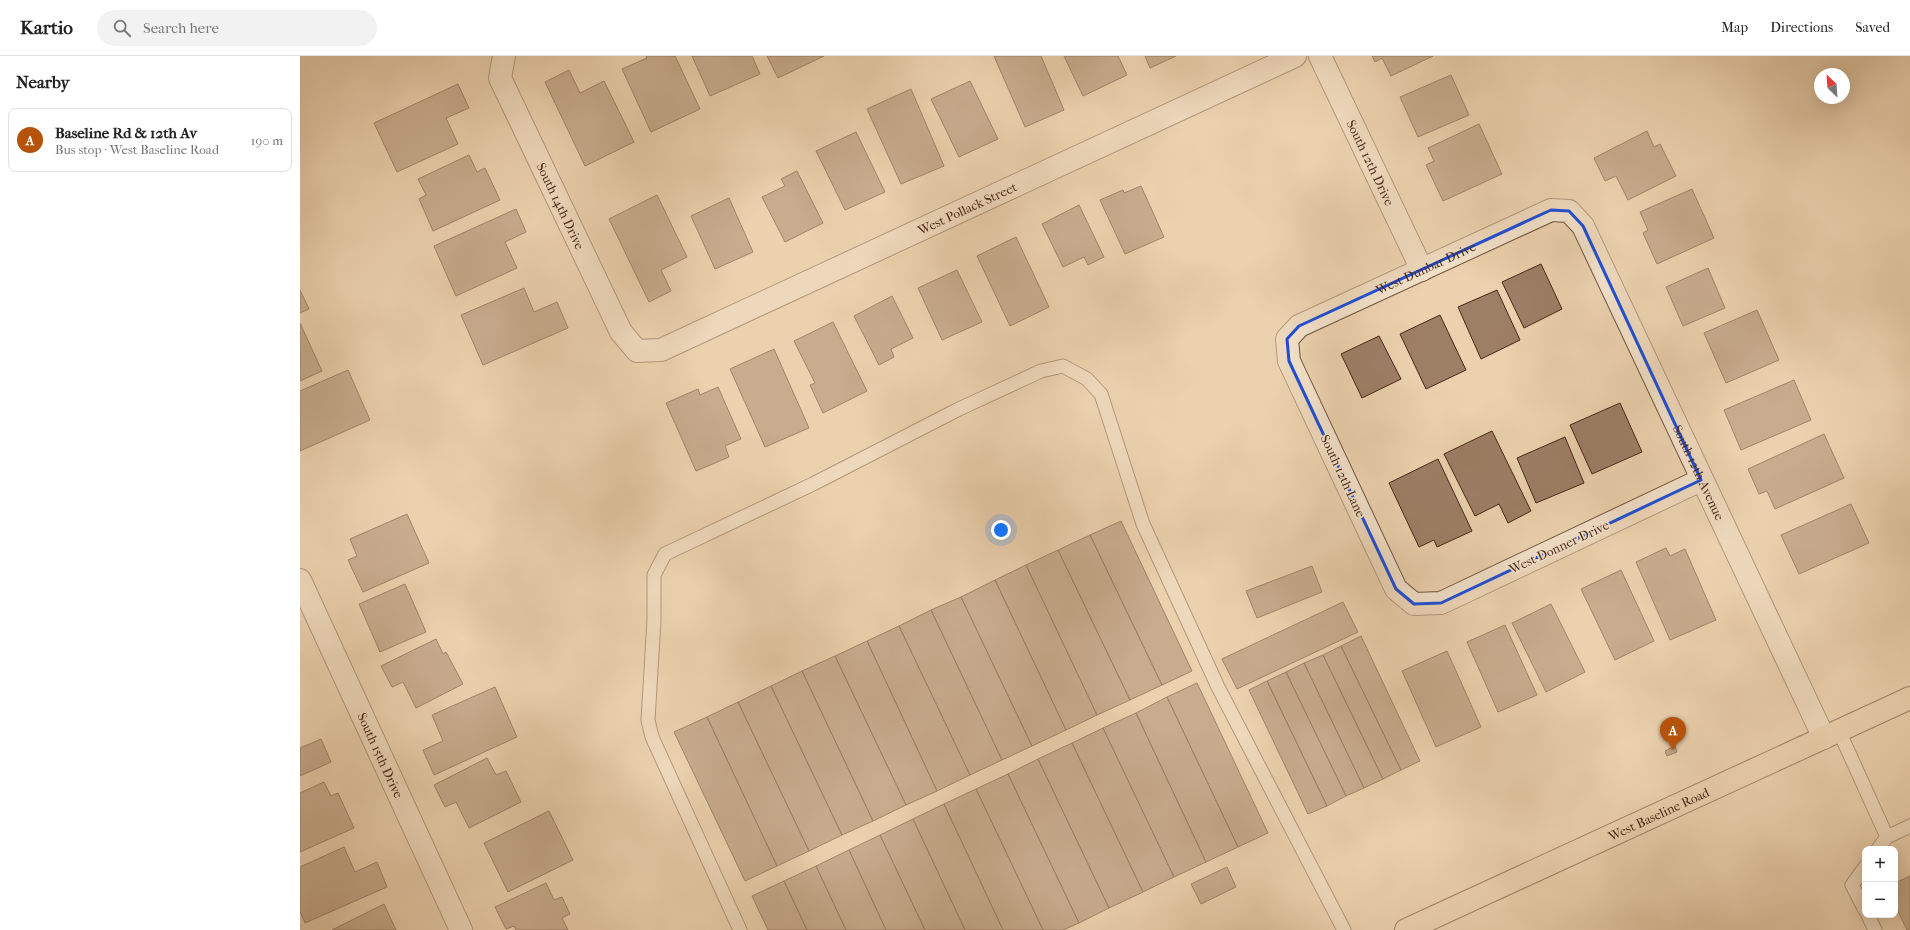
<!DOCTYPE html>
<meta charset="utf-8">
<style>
:root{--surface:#fff;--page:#f2f2f2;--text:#222;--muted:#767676;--line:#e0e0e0;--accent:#b45309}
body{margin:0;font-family:"IM FELL French Canon",serif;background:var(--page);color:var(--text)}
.controls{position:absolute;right:12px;bottom:12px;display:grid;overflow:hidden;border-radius:8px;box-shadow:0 4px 16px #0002}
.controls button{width:36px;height:36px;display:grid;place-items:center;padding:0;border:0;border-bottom:1px solid var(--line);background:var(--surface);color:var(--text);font:20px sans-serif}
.compass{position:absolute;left:1514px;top:12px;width:36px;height:36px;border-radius:50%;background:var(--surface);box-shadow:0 4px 16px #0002;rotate:335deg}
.you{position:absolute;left:701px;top:474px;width:14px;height:14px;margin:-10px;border:3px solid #fff;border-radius:50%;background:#1a73e8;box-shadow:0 0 0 6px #1a73e833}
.badge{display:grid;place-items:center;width:26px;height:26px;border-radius:50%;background:var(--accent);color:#fff;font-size:13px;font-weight:700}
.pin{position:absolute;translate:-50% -33px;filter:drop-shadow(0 1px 2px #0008)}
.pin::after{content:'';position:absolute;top:21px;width:14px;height:12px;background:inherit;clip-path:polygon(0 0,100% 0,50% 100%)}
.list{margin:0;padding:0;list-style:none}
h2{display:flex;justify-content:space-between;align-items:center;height:52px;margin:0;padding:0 16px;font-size:17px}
h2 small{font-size:13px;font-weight:400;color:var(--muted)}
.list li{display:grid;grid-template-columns:26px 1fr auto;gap:12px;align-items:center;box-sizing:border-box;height:64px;margin:0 8px 8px;padding:0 8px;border:1px solid var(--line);border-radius:8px}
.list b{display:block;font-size:15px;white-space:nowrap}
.list p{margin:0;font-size:13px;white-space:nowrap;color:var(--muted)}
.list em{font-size:13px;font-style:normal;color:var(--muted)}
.icon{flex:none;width:22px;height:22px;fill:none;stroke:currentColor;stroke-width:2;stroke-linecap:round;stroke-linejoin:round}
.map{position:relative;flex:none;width:1610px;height:874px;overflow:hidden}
header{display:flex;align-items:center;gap:24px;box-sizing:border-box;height:56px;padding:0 20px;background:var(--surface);border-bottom:1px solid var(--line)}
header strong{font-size:19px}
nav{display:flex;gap:22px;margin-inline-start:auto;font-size:14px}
.search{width:280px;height:36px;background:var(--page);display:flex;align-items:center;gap:10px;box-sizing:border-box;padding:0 14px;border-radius:22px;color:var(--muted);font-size:15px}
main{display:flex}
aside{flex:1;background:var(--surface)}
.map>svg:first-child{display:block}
.building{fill:#9d7f66;stroke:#482618}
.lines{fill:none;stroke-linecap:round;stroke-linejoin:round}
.lane-casing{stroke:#71513e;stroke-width:15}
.street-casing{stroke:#71513e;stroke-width:24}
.primary-casing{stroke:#482618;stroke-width:24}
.lane{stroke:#f2e1ca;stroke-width:13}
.street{stroke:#f2e1ca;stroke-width:22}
.primary{stroke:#ebd1ae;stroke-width:22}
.marked{fill:none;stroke:#1d4ed8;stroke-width:3;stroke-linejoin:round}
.labels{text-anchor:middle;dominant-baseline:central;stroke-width:3.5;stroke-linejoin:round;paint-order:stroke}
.street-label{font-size:13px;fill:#482618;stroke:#f2e1ca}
</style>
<header>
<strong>Kartio</strong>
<div class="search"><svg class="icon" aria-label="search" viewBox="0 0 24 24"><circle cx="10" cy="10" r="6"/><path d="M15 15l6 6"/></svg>Search here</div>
<nav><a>Map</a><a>Directions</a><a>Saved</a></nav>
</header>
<main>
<aside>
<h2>Nearby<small></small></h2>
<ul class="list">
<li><span class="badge">A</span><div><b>Baseline Rd &amp; 12th Av</b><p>Bus stop · West Baseline Road</p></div><em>190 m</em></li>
</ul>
</aside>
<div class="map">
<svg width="1610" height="874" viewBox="0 0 1610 874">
<rect width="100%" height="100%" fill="#ebd1ae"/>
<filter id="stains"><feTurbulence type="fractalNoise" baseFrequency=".005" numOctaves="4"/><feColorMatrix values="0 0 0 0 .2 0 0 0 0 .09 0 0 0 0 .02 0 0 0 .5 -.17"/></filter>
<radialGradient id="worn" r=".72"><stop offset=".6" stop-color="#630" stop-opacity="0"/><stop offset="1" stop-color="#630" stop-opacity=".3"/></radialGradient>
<!-- building -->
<path class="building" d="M346 0H375L400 53 351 76 322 13 347 2Z
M392 0H452L460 18 410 40Z
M467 0H524L478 22Z
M694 0H741L764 54 725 71Z
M764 0H818L827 19 783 40Z
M845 0H876L850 12Z
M1072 0H1133L1091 20 1082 2 1075 6Z
M269 14 280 37 304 25 334 86 285 110 245 26Z
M1151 19 1169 59 1118 81 1100 41Z
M670 25 698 83 659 101 631 43Z
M158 28 169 52 146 62 158 88 97 116 74 67Z
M611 33 644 110 601 128 567 53Z
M1179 68 1202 118 1143 145 1126 109 1134 105 1128 92Z
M1347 75 1354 91 1360 88 1376 120 1328 144 1316 120 1305 125 1294 102Z
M556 76 585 136 545 154 516 95Z
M169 99 177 116 185 112 200 144 133 175 119 143 126 139 118 123Z
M497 115 523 167 485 186 462 141 485 130 481 123Z
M841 130 864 181 825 198 800 144 823 134 824 137Z
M1392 133 1414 182 1357 208 1343 177 1348 174 1340 156Z
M357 139 387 201 361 214 371 235 349 246 309 163Z
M429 142 453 196 415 213 391 160Z
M779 149 804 201 788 209 784 201 763 211 742 168Z
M216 153 226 176 205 186 217 212 156 240 134 190Z
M716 181 749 251 710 270 677 200Z
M1241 208 1262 253 1224 272 1202 226Z
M1408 212 1425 252 1383 270 1366 231Z
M657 214 682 266 642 284 618 232Z
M224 232 234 256 257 246 268 272 183 309 161 259Z
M0 234 9 253 0 257Z
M1197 234 1220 284 1181 303 1158 251Z
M592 240 613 282 591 293 594 301 579 309 554 260Z
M1457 254 1479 304 1426 327 1404 277Z
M1140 259 1166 314 1126 333 1100 278Z
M533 266 567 335 523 357 510 329 515 327 494 285Z
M0 267 22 315 0 325Z
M1079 280 1101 323 1062 342 1041 298Z
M474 293 509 372 465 391 430 313Z
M48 314 70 364 0 395V335Z
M1494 324 1511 364 1441 394 1424 354Z
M418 331 441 383 425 390 429 401 396 415 366 347 398 333 400 339Z
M1320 347 1342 396 1292 418 1270 369Z
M1192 375 1231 455 1208 467 1199 448 1175 460 1144 398Z
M1524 378 1544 422 1475 453 1467 435 1459 438 1448 413Z
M1265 381 1284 427 1236 447 1217 402Z
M1138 403 1172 475 1137 491 1134 484 1119 491 1089 427Z
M1551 448 1569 487 1499 518 1481 479Z
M107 458 129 507 63 536 48 504 57 500 50 483Z
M821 465 892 615 862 629 790 479Z
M790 479 862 629 830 644 758 494Z
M1366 492 1370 500 1385 493 1416 564 1370 584 1336 506Z
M758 494 830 644 797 659 726 509Z
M726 509 797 659 766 674 695 524Z
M1012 510 1022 536 957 562 946 535Z
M1321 514 1354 585 1315 604 1281 533Z
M695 524 766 674 732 690 661 541Z
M105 528 126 576 80 596 59 548Z
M661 541 732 690 702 704 631 554Z
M1043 546 1058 576 937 633 922 603Z
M1251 548 1285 616 1246 636 1212 567Z
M631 554 702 704 670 719 599 570Z
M1205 569 1237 639 1198 656 1167 586Z
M599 570 670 719 637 735 567 585Z
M1061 580 1120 705 1101 714 1041 590Z
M136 583 143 598 146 596 163 628 116 652 103 626 92 631 81 610Z
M567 585 637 735 606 749 535 600Z
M1041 590 1101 714 1083 723 1023 599Z
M1147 595 1181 671 1136 691 1102 615Z
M1023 599 1083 723 1064 732 1004 607Z
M535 600 606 749 573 765 502 615Z
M1004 607 1064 732 1046 740 986 616Z
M502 615 573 765 542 779 471 630Z
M986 616 1046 740 1027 750 967 625Z
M967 625 1027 750 1008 758 949 634Z
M897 627 968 777 938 791 867 641Z
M471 630 542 779 509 795 438 646Z
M195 631 217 681 134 719 123 694 143 685 132 659Z
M867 641 938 791 906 806 836 657Z
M438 646 509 795 477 810 407 661Z
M836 657 906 806 874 821 803 672Z
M407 661 477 810 445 825 374 676Z
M803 672 874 821 843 836 772 687Z
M21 683 31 706 0 720V692Z
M772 687 843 836 809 852 738 703Z
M1375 690 1377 696 1367 700 1365 695Z
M187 702 196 719 206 715 221 746 169 772 156 746 145 751 134 729Z
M738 703 809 852 779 867 708 718Z
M708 718 779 867 763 874H743L676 733Z
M24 726 31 740 38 737 54 772 0 796V737Z
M676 733 743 874H703L644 748Z
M644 748 703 874H665L613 763Z
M249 755 273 804 208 836 184 787Z
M613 763 665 874H625L580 779Z
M580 779 625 874H586L549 794Z
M44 791 55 816 77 806 87 831 5 867 0 856V811Z
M549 794 586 874H546L516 810Z
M516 810 546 874H507L484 825Z
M927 811 936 831 901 848 891 828Z
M1610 820V874H1607L1595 849V827Z
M484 825 507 874H468L452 840Z
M246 827 254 844 262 841 270 858 262 862 268 874H216L214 870 206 873 195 851Z
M84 848 96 874H32Z"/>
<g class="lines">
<defs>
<path id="lane" d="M1539 675 1587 781
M1578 793 1587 781 1610 770
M1565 811 1552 829 1565 854
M1568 859 1575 874
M440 874 352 681 348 664 354 564V519L365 498 513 428 659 353 741 315 763 310 787 323 801 338 843 468 918 631 1044 874"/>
<g id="street">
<path id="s1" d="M204 0 200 22 321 276 337 295 361 294 995 0"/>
<path id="s2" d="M1020 0 1122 214"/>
<path id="s3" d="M1401 424 1141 547 1114 548 1096 533 989 305 987 283 999 270 1251 154 1269 155 1283 170 1524 682"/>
<path id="s4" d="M0 524 161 874"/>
</g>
<g id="primary">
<path id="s5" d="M1106 874 1610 642"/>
</g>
</defs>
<!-- lane casing -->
<use href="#lane" class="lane-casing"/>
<!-- street casing -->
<use href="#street" class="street-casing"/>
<!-- primary casing -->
<use href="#primary" class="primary-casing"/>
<!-- lane -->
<use href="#lane" class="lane"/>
<!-- street -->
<use href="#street" class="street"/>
<!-- primary -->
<use href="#primary" class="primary"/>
</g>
<!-- marked area -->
<path d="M0 0H1610V874H0ZM1251 154 1269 155 1283 170 1401 424 1141 547 1114 548 1096 533 989 305 987 283 999 270Z" fill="#ebd1ae" fill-opacity=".55" fill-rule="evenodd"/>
<path class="marked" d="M1251 154 1269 155 1283 170 1401 424 1141 547 1114 548 1096 533 989 305 987 283 999 270Z"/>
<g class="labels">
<!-- street labels -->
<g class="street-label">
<text stroke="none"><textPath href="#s2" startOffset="118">South 12th Drive</textPath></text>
<text stroke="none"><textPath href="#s1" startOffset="164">South 14th Drive</textPath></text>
<text stroke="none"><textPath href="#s1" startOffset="690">West Pollack Street</textPath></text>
<text stroke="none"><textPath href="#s3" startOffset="769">West Dunbar Drive</textPath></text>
<text stroke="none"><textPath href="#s3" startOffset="1218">South 12th Avenue</textPath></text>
<text transform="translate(1043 420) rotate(65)">South 12th Lane</text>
<text transform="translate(1259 491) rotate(-25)">West Donner Drive</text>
<text stroke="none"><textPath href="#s4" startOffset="193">South 15th Drive</textPath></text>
<text stroke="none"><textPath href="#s5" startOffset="278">West Baseline Road</textPath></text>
</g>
</g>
<rect width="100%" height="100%" filter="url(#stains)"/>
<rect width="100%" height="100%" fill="url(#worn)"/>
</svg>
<div class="controls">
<button>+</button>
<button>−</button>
</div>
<svg class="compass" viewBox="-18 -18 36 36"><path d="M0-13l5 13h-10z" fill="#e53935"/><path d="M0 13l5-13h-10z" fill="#767676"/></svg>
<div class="you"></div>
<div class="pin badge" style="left:1373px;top:694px">A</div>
</div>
</main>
